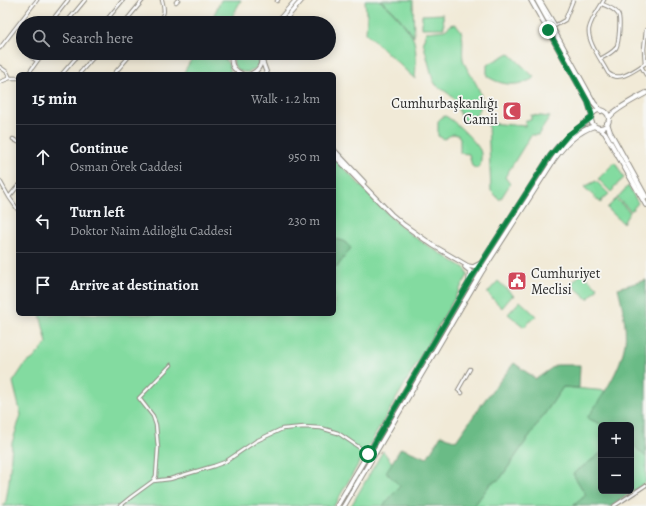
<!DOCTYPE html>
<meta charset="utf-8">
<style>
:root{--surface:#171b24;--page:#20242c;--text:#f1f3f6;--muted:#9ea1a6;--line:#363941}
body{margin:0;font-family:Alegreya,serif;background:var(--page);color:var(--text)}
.controls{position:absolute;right:12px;bottom:12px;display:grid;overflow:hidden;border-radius:6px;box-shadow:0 2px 10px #0003}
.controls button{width:36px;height:36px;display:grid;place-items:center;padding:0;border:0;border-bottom:1px solid var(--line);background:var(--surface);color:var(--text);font:20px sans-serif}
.stop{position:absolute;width:12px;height:12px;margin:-9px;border:3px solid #0b8043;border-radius:50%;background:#fff}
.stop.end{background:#0b8043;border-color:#fff;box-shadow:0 1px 4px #0008}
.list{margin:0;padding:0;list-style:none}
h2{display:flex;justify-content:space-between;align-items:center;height:52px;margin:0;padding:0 16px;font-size:17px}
h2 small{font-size:13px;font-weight:400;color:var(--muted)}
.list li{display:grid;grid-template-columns:26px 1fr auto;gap:12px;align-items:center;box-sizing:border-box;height:64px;padding:0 16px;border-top:1px solid var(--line)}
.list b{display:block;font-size:15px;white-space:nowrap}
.list p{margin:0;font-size:13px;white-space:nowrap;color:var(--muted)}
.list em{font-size:13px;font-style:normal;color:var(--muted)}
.icon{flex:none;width:22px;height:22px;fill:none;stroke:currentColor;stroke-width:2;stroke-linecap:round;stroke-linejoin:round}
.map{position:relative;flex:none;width:646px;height:506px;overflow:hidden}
.search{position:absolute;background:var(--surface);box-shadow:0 2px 10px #0003;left:16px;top:16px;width:320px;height:44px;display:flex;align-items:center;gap:10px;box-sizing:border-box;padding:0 14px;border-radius:22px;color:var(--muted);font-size:15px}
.panel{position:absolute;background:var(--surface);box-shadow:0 2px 10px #0003;left:16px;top:72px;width:320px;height:244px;border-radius:6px}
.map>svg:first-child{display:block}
.green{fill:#83dba0;stroke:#578366}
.forest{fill:#6abb86;stroke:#4a7358}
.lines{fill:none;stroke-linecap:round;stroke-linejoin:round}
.minor-tunnel{stroke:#c9c4b5;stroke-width:2.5;stroke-dasharray:2.5 1;stroke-linecap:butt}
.minor-casing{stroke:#8e8a81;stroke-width:4.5}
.tertiary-casing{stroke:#8e8a81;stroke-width:5.5}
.primary-casing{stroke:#8e8a81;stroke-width:6}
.minor{stroke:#fff;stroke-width:2.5}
.tertiary{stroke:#fff;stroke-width:3.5}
.primary{stroke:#fff;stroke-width:4}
.route{stroke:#0b8043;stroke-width:5}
.labels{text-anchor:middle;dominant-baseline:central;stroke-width:3.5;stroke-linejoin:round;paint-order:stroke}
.poi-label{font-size:14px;fill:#2b2b2b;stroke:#f6f6f2;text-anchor:end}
</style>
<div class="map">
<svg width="646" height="506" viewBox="0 0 646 506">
<rect width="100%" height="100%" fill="#f6f6f2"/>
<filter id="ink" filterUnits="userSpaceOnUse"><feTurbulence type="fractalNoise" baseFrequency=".025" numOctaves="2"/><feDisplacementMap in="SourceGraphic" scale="8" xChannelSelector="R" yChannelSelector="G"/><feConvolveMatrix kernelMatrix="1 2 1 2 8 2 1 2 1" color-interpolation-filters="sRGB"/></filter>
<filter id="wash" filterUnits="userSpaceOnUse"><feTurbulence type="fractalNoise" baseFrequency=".012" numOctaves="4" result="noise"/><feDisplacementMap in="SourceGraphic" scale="16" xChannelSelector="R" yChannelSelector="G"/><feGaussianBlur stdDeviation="0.9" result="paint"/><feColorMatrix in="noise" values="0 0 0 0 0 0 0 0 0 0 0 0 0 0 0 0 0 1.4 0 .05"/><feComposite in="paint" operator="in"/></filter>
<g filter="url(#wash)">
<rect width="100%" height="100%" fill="#f1ead7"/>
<!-- green -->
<path class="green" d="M221 0H241L229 23H210Z
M365 0C369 0 374 0 378 0 387 3 412 32 414 41 417 52 416 67 415 79L366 33 367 13H366Z
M380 0H413L414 37C404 23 394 10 380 0Z
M443 14 444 28H422V15Z
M455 24C467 32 461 48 463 59 467 75 488 91 479 110 476 116 473 119 466 121L461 117 455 100 449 94 436 85 433 80 423 42 426 32 445 30 451 25Z
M195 53H220C225 59 232 66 230 74H183Z
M235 53H258C266 79 225 78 235 53Z
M509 53 534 77V78C519 87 501 86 487 76V65Z
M531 115 550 117 538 135H531L505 177 510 184 500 200 491 191 488 123 525 126 526 120H531Z
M445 116C453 119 476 142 480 150 482 155 481 160 480 166 477 169 475 168 472 166L469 154 460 153V138L458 135 453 134 444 139 438 136V121L441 118Z
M334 158 397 223 414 237 466 269 468 275 334 506H3L6 501 9 482 12 443 21 415 13 382 25 364 33 359 47 343 40 314H334V267H338L344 241 334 239Z
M615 162 624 178 613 188 614 189 611 192 598 179Z
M596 181 609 194 601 201V203L584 187Z
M628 186 638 203 631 211 617 198Z
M616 199 630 212 623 223 607 208Z
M582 273 598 288 588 299 571 284Z
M498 281 514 296H512L502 308 488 294V292Z
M520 301 536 316 524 327 508 314Z
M563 387 607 391 587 418 603 425H601V453L573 474 586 495 573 506H474L491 483 500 479Z
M631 443 646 457V482L632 492Z
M383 451 425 506H351Z"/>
<!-- forest -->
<path class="forest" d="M334 239 344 241 351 248 337 267H334Z
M646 280V457L631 443V425H603L587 418C602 397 621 370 625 343 627 327 622 303 618 288Z
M514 363 536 379 556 365H580L579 388 563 387 500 479 491 483 474 506H383L400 486 386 472 401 448 427 458 441 435 456 441 484 401Z
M601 453V491L631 490 632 492 612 506H573L586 495 573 474Z"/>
</g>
<g filter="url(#ink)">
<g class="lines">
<!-- minor-tunnel -->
<path class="minor-tunnel" d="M363 450 382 454"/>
<defs>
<path id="minor" d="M540 0 555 25
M604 0C599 9 591 19 589 29 587 42 602 61 608 73 619 83 635 70 646 63
M277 1 278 0
M176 2 178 0
M107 20 110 23
M50 23 68 0
M66 23 85 0
M104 23 123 0
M124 23 143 0
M157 23C165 14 165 11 162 0
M551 28 565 20 573 0
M0 48 37 0
M29 53 31 57 37 61
M600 59C606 56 612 53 616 48 619 43 621 18 618 14 615 9 607 6 602 4
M645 64 644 49 646 30
M641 66 646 75
M0 67 7 72 10 78
M28 74 43 53
M62 74 80 53
M79 74 97 53
M114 74 132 53
M0 82 10 78H18
M13 139 18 142
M0 181 9 197 18 210
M9 197 18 186
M462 393 458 390 470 369
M153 481 170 479 214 466 225 462 256 441 282 429 304 427 321 428 338 433 363 450
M120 506 131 497 153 481 156 476 158 448 156 425 153 416 139 398 171 365
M614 506 646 485"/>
<path id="tertiary" d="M276 23 296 0
M282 23 302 0
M233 53C229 63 233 70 242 74
M262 60 267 74
M251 74C260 70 263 62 260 53
M334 150 364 182
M334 155 391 214 404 225 434 246 468 266 473 267 481 263
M465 267 470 271 469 280"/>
<path id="primary" d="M531 0 588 102 592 115
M537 0 594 103 601 111
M591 119a9 9 0 1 1 18 0a9 9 0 1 1-18 0Z
M609 118C613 110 637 98 646 93
M607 123 610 132 646 197
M599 128 605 133 609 140 646 205
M337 506 469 282 550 156C562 140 576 130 591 118
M344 506 481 273 555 158C565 144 577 132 594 126"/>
</defs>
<!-- minor casing -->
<use href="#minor" class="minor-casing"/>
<!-- tertiary casing -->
<use href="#tertiary" class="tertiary-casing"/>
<!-- primary casing -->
<use href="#primary" class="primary-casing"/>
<!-- minor -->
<use href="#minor" class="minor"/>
<!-- tertiary -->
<use href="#tertiary" class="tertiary"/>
<!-- primary -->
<use href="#primary" class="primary"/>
</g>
</g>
<g class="lines" filter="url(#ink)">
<!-- route -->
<path class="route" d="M368 454 469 282 550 156 568 135 591 118 592 115 588 102 548 30"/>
</g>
<!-- icons -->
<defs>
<symbol id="mosque-square" viewBox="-11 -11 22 22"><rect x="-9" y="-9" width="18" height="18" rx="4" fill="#d1495b" stroke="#f6f6f2"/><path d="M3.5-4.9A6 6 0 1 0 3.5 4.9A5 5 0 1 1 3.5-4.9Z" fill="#fff"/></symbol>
<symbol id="civic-square" viewBox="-11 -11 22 22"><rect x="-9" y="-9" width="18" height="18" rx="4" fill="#d1495b" stroke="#f6f6f2"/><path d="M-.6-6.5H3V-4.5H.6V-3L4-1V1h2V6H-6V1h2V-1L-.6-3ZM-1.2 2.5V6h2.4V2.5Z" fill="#fff"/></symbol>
</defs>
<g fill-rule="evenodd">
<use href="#mosque-square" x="501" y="100" width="22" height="22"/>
<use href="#civic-square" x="506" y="270" width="22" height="22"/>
</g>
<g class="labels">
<!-- poi labels -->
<g class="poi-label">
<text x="498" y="103">Cumhurbaşkanlığı<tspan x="498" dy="16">Camii</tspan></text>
<text x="531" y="273" text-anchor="start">Cumhuriyet<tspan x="531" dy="16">Meclisi</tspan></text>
</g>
</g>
</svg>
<div class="controls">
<button>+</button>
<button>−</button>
</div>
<div class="stop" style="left:368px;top:454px"></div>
<div class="stop end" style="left:548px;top:30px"></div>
<div class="search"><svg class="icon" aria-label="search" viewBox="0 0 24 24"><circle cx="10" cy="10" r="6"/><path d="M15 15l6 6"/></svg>Search here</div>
<section class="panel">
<h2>15 min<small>Walk · 1.2 km</small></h2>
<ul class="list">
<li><svg class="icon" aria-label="ahead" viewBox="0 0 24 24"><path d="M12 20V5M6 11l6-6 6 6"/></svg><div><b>Continue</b><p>Osman Örek Caddesi</p></div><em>950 m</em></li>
<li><svg class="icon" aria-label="left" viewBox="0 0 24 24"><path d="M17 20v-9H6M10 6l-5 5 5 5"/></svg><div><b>Turn left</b><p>Doktor Naim Adiloğlu Caddesi</p></div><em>230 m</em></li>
<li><svg class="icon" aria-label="arrive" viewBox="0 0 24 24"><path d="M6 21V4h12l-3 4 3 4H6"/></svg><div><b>Arrive at destination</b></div></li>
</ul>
</section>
</div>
